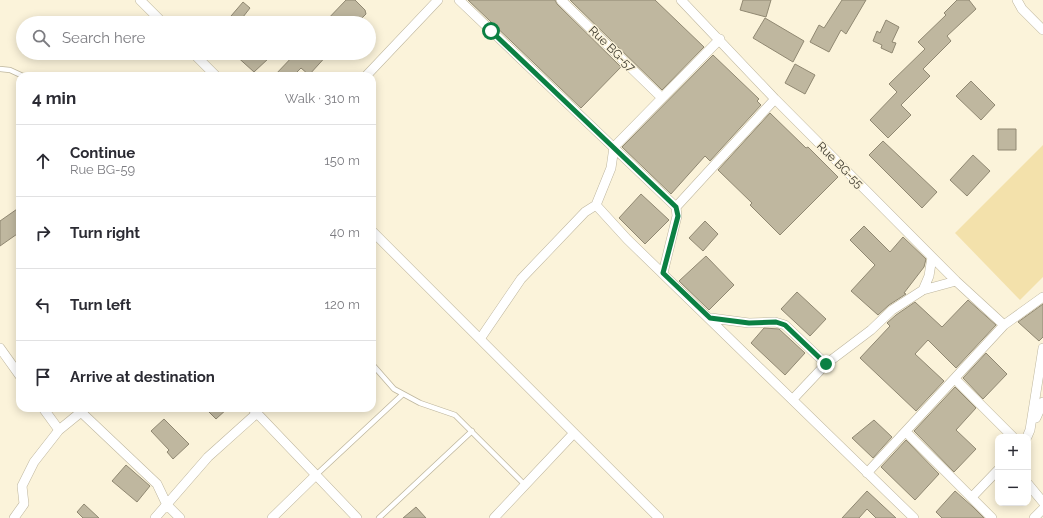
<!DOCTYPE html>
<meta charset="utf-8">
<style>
:root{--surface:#fff;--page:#f7f7f7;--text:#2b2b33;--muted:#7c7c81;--line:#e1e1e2}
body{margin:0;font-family:Raleway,sans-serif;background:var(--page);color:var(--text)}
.controls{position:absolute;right:12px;bottom:12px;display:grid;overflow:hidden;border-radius:8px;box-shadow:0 2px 10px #0003}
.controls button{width:36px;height:36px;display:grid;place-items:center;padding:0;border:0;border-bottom:1px solid var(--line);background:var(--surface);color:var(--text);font:20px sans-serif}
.stop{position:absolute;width:12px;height:12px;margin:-9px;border:3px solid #0b8043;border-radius:50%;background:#fff}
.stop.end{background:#0b8043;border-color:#fff;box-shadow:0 1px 4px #0008}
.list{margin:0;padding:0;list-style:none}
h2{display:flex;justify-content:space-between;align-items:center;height:52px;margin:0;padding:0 16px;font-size:17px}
h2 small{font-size:13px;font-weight:400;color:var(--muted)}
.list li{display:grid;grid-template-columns:26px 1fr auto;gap:12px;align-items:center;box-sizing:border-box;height:72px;padding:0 16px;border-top:1px solid var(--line)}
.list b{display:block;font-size:15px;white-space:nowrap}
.list p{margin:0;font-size:13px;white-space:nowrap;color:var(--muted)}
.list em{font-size:13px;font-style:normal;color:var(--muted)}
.icon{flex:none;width:22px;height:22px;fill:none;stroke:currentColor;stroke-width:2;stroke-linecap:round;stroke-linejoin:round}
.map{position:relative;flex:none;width:1043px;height:518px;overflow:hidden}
.search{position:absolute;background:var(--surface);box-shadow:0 2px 10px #0003;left:16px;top:16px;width:360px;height:44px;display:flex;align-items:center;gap:10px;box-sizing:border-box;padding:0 14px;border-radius:22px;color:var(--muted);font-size:15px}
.panel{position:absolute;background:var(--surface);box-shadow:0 2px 10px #0003;left:16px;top:72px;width:360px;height:340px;border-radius:12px}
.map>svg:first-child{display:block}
.green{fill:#f3e1ab}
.building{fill:#bfb79f;stroke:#908872}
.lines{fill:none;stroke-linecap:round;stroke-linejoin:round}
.service-casing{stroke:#beb69e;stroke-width:6}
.minor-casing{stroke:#beb69e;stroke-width:10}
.service{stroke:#fff;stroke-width:4.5}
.minor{stroke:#fff;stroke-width:9}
.route{stroke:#0b8043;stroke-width:5}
.labels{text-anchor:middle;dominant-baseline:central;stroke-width:3;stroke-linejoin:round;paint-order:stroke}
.street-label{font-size:12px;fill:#3d3a30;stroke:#fbf3da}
</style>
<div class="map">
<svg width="1043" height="518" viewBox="0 0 1043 518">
<rect width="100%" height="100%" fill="#fbf3da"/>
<!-- green -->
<path class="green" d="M1043 145V277L1020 300 955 233Z"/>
<!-- building -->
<path class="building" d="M346 0H355L365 10 366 14 357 23H324Z
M468 0H555L557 4 621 67 581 108Z
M570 0H655L704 47 662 90Z
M743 0H771L766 17 740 10Z
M842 0H866L846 34 841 30 829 52 810 42 819 25 824 28Z
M957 0H969L976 9 947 36 951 41 923 69 930 76 901 105 911 115 888 138 870 120 897 92 889 84 925 49 918 42 946 15 944 13Z
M243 2 250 8 243 17 251 23H225Z
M765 18 804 41 793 62 753 38Z
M886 20 899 27 892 42 896 43 892 53 881 48 882 45 873 41 877 31 880 33Z
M233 53H262L269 58 254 72Z
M296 53H329L309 75 301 68 293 76H274Z
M713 55 759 99 757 101 761 105 710 161 705 156 671 194 622 147Z
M795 64 815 75 805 94 785 83Z
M971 81 995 105 981 120 956 96Z
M770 113 806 148 808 147 838 177 780 235 750 205 752 203 718 170Z
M998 129H1016V150H998Z
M883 141 937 192 922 208 869 155Z
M973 155 990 171 967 196 950 180Z
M641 194 669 220 645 244 619 218Z
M20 207V232L0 246V221Z
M705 221 718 234 703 251 689 238Z
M864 226 890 252 903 237 926 259 924 267 904 293 906 294 889 305 878 315 851 291 875 265 850 240Z
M706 256 734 285 709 310 679 281Z
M797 292 826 319 810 336 781 309Z
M968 300 996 325 956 368 928 340 915 354 944 381 916 411 860 358 890 326 887 323 896 315 915 302 942 327Z
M1043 304V337L1039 341 1018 322Z
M764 328 779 329 805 353 785 375 751 343Z
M986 353 1007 374 983 399 963 378Z
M955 387 976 408 956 430 976 449 954 472 914 431Z
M205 408H228L216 419Z
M164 419 189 444 173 459 167 452 169 450 151 431Z
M874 420 892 437 873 458 852 438Z
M906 440 939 474 915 500 881 467Z
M126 465 150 486 137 502 112 481Z
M867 491 896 518H876L867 509 859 518H842Z
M955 491 973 507 984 518H942L936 512Z
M84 504 99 518H83L77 512Z
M416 507 426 518H403Z"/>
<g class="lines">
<defs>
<path id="service" d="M0 69 10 70 23 76
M372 364 394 389 420 403 455 415 525 485
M316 475 403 394
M379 518 472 431"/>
<path id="minor" d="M140 0 163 23
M459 0 676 207
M561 0 662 98
M681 0 775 99 956 281 1004 325
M1017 0 1022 9 1043 30
M193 53 216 76
M366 76 438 0
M596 205 627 239 914 518
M676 207 775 99
M372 231 659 518
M663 273 677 216 676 207
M923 290 929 276 932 257
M711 318 749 323 775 322 785 325 826 364 871 330 892 310 923 290 956 281
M480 339 521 279 585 212 596 205 611 168 614 147 720 39
M0 348 20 376
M955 379 1013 437
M793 399 826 364
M43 408 59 430
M252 408 357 518
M81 412 157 484 167 505 180 518
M1036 418 1043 402
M906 432 992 518
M1027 437 1030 430 1043 348
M867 473 1004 325 1043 297
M1028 484 1043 502
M972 497 998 470
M14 518 24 504 22 486 34 462 59 430 86 408
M155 518 208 457 257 413
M272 518 316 475
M494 518 574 433
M1034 518 1043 509"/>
</defs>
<!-- service casing -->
<use href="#service" class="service-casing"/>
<!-- minor casing -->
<use href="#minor" class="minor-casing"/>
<!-- service -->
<use href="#service" class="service"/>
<!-- minor -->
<use href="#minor" class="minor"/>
</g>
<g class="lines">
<!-- route -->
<path class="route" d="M491 31 676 207 678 216 663 273 710 318 749 323 776 322 785 325 826 364"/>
</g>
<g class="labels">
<!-- street labels -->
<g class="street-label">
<text transform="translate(612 49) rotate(44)">Rue BG-57</text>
<text transform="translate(840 165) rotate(45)">Rue BG-55</text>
</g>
</g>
</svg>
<div class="controls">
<button>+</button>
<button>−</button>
</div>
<div class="stop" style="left:491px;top:31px"></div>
<div class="stop end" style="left:826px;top:364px"></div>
<div class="search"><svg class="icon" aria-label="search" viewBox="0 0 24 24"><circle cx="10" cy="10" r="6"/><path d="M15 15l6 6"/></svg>Search here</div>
<section class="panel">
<h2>4 min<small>Walk · 310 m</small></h2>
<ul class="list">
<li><svg class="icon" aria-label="ahead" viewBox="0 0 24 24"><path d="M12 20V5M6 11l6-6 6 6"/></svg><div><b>Continue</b><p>Rue BG-59</p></div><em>150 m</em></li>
<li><svg class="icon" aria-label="right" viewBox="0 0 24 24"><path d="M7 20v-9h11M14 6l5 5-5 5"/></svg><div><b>Turn right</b></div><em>40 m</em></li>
<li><svg class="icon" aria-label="left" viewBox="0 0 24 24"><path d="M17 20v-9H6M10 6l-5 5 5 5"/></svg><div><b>Turn left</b></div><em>120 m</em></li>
<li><svg class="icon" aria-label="arrive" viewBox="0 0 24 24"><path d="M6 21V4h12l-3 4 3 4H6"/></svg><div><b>Arrive at destination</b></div></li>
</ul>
</section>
</div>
